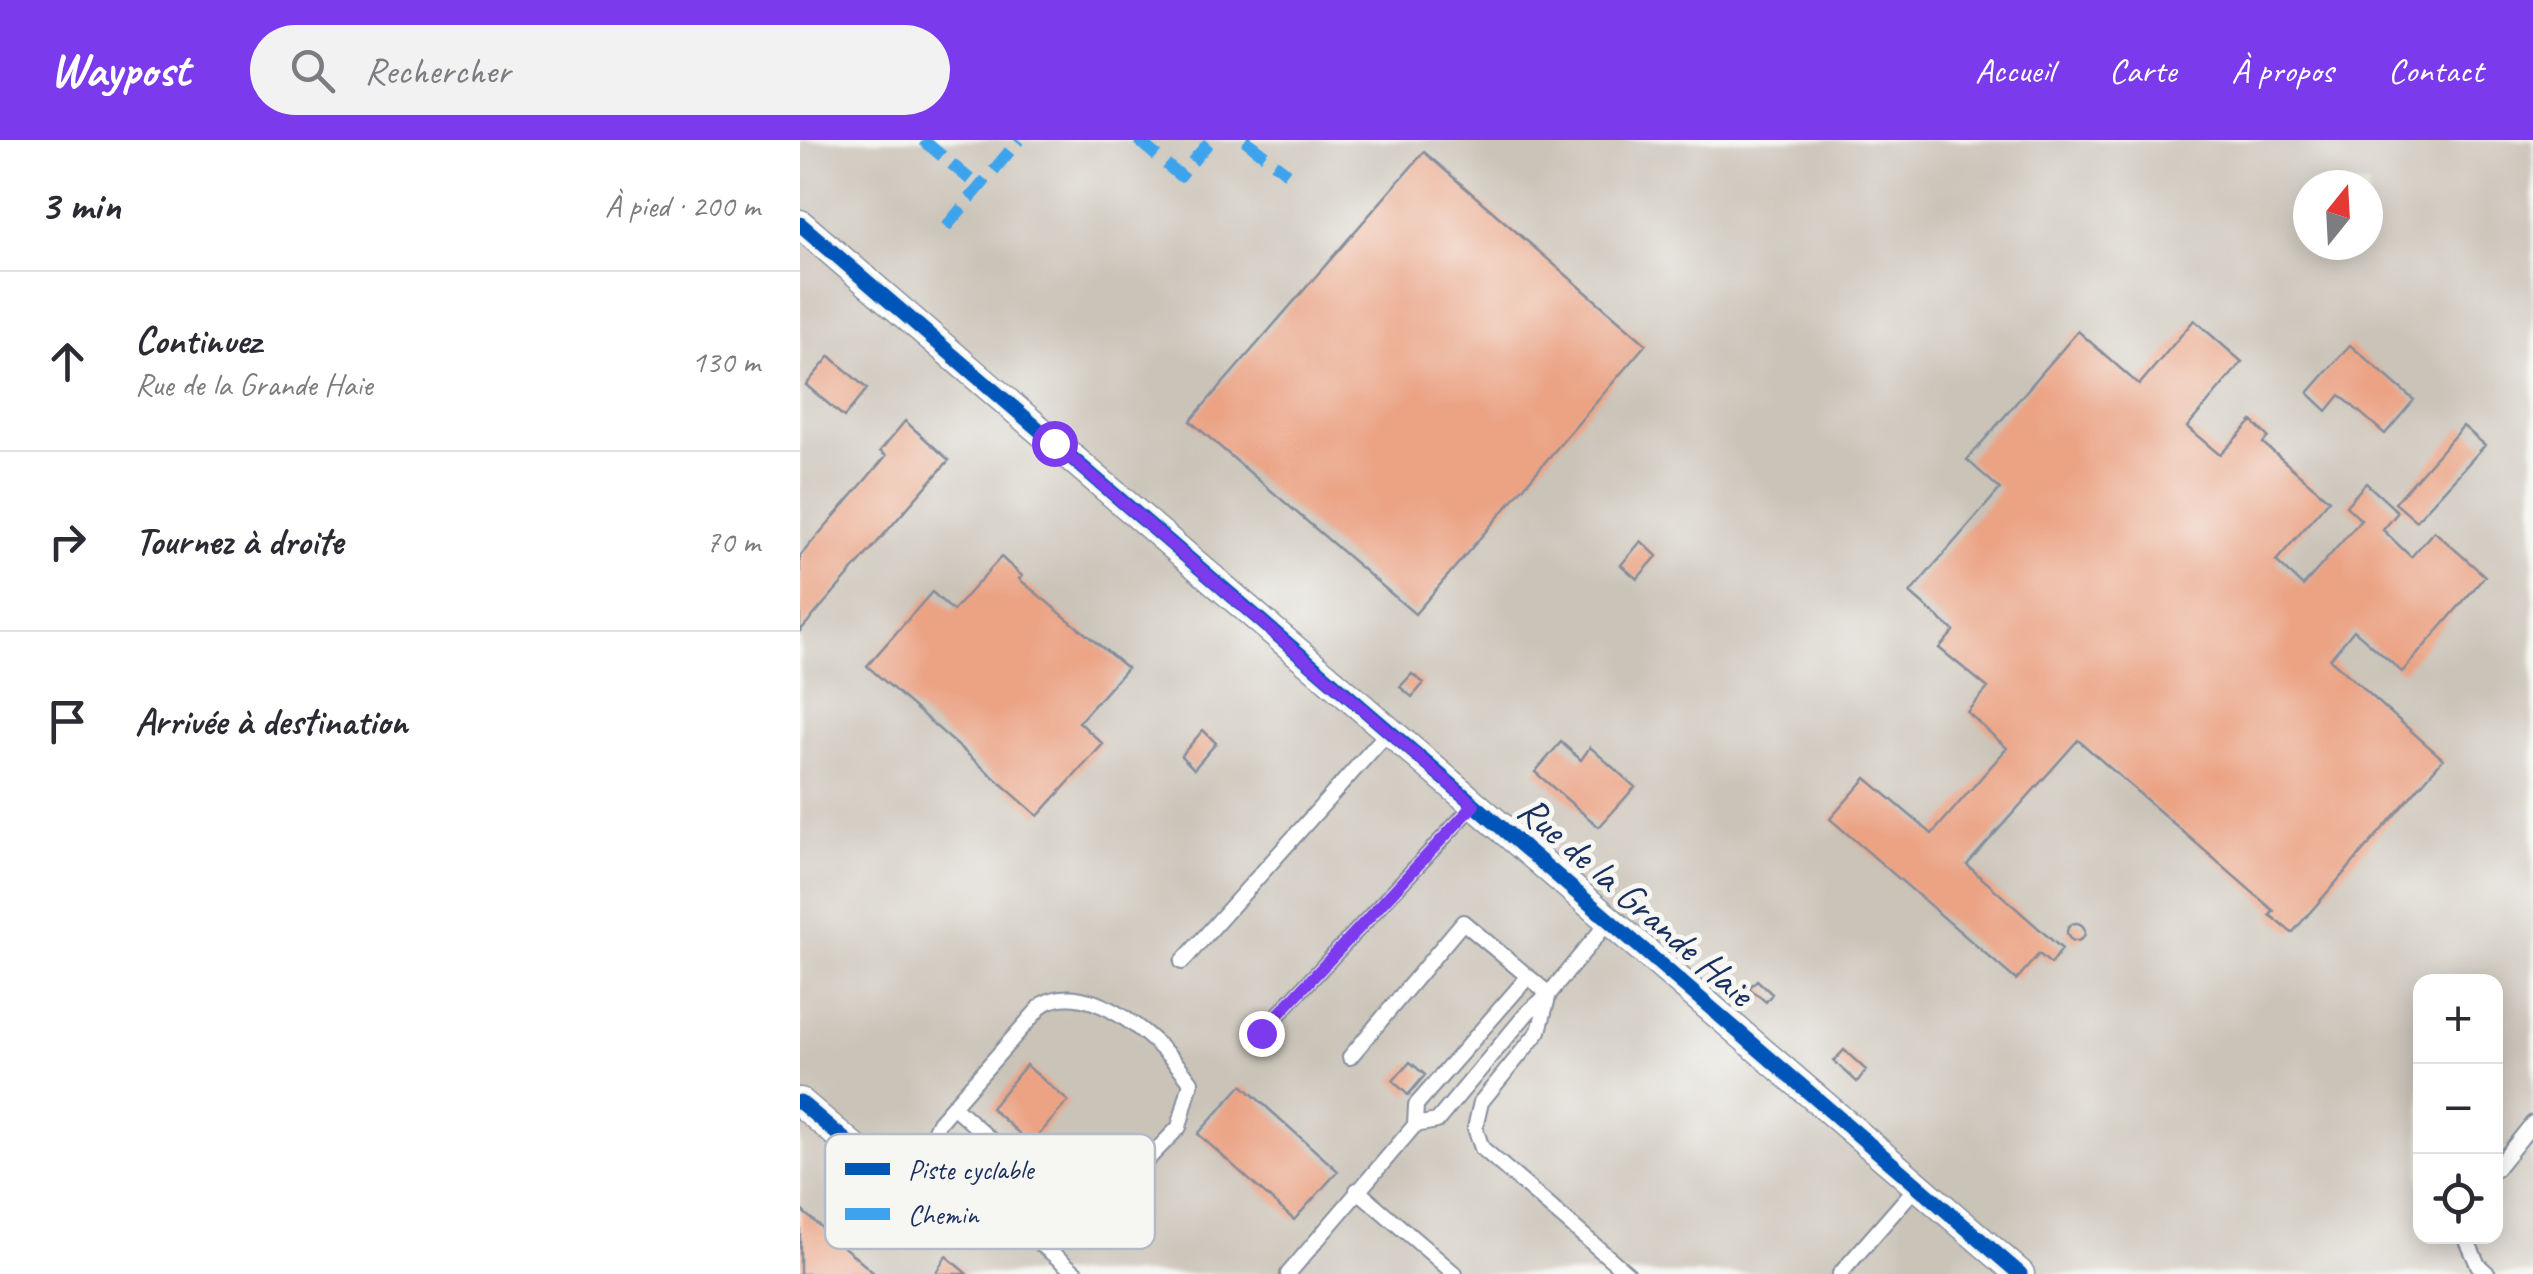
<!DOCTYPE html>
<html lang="fr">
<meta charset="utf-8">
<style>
:root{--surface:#fff;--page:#f2f2f3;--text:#2b2b33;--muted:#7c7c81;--line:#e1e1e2;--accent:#7c3aed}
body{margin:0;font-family:Caveat,sans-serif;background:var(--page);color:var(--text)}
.controls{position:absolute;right:30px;bottom:30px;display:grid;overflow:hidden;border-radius:20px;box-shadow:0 5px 25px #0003}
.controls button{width:90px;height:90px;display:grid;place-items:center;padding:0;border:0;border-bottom:2px solid var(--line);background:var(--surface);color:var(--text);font:50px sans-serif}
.compass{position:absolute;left:1493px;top:30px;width:90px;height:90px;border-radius:50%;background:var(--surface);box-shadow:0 5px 25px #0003;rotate:18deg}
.stop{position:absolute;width:30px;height:30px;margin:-22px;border:8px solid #7c3aed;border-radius:50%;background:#fff}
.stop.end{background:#7c3aed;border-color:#fff;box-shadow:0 2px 10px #0008}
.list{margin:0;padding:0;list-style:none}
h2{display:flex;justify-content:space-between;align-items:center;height:130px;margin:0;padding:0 40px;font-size:42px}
h2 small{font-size:32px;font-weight:400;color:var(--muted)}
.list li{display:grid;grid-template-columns:65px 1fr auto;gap:30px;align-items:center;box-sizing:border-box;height:180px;padding:0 40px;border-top:2px solid var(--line)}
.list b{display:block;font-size:38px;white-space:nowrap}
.list p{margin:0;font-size:32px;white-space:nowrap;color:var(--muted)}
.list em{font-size:32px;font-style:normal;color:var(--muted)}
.icon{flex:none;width:55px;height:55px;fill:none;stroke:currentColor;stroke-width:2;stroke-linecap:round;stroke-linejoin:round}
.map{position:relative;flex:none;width:1733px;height:1134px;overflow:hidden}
header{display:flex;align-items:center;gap:60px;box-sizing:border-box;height:140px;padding:0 50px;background:var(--accent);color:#fff}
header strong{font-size:48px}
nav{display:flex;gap:55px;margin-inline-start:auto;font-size:35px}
.search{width:700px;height:90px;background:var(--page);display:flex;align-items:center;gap:25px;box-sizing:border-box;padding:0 35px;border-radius:55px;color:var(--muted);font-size:38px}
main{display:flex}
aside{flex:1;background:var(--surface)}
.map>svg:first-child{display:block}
.industrial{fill:#cac3b8;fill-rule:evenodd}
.building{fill:#eba384}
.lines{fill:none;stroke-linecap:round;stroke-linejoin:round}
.service-casing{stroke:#858e9c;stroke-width:18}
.minor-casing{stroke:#858e9c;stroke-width:31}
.service{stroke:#fff;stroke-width:14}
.minor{stroke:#fff;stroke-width:28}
.quiet{stroke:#3da3ed;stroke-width:12;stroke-dasharray:25 12;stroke-linecap:butt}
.cycleway-casing{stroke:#f6f6f2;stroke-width:21}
.cycleway{stroke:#0057b8;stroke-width:15}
.route{stroke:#7c3aed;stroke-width:12}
.labels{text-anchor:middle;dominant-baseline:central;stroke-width:10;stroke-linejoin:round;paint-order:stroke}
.street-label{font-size:40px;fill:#1b2f5e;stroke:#f6f6f2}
.key{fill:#f6f6f2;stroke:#b4bac6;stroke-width:2.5}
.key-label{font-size:28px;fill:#1b2f5e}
</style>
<header>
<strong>Waypost</strong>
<div class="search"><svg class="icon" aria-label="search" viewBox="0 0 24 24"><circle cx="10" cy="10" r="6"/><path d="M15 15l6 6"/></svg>Rechercher</div>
<nav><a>Accueil</a><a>Carte</a><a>À propos</a><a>Contact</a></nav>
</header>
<main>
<aside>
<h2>3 min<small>À pied · 200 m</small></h2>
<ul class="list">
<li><svg class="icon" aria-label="ahead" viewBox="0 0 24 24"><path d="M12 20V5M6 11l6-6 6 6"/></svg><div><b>Continuez</b><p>Rue de la Grande Haie</p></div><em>130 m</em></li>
<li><svg class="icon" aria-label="right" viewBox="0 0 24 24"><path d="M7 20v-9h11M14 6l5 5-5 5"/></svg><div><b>Tournez à droite</b></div><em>70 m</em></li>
<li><svg class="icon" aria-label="arrive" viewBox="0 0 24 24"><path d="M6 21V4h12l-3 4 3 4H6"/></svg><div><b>Arrivée à destination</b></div></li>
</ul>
</aside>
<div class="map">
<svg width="1733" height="1134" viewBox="0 0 1733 1134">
<rect width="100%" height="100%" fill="#f6f6f2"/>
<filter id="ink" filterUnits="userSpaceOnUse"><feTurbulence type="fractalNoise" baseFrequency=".01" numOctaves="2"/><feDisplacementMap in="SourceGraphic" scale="20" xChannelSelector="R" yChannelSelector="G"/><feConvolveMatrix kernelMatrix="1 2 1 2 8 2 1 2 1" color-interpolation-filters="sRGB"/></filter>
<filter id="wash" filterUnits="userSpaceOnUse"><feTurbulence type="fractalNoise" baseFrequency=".0048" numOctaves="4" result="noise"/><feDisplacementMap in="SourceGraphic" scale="40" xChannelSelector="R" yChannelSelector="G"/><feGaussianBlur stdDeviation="2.25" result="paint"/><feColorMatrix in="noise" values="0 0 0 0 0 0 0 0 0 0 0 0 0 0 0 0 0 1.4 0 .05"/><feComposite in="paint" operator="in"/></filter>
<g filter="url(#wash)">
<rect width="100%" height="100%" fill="#efecd9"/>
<!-- industrial -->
<path class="industrial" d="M0 0H1733V1134H0ZM1508 45H1568V105H1508ZM1620 842H1696V1096H1620Z"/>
<g id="blocks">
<!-- building -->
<path class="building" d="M624 12 846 204 615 474 390 281Z
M1394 180 1442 222 1387 287 1420 315 1452 281 1468 297 1463 303 1529 360 1476 421 1503 446 1561 380 1546 366 1566 343 1598 372 1583 390 1611 417 1634 391 1685 436 1602 532 1554 490 1530 519 1643 619 1492 793 1470 775 1474 771 1278 600 1167 725 1262 809 1251 824 1239 814 1216 840 1030 679 1066 638 1132 694 1207 608 1167 572 1188 548 1139 508 1154 491 1110 453 1200 349 1167 320 1278 191 1339 245Z
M1550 205 1614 260 1585 294 1540 255 1527 271 1508 253Z
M30 216 67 249 44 277 6 245Z
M105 281 149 320 0 491V416L86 316 80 311Z
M1663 286 1685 305 1616 381 1595 363Z
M841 401 857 416 837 439 821 425Z
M201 417 222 436 219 439 327 528 279 582 303 604 238 676 67 526 132 452 153 471Z
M612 534 624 543 612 557 600 547Z
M403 590 416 603 394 629 381 616Z
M761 602 781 620 790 607 835 647 799 687 735 632Z
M1267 792a9 9 0 1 1 18 0a9 9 0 1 1-18 0Z
M957 840 972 854 966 862 949 848Z
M1044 910 1066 930 1057 942 1034 921Z
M610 922 625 935 608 955 593 941Z
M226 925 268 961 231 1004 191 968Z
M442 945 538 1031 494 1080 398 994Z
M0 1069 75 1134H0Z
M146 1116 167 1134H135Z"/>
</g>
</g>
<g filter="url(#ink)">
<use href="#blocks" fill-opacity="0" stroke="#858e9c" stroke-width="2.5"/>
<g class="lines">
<defs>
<path id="service" d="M809 781 749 854 739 891 681 962 675 988 682 1008 828 1134
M382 822 589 591
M461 893 674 665
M615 985 616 965 728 837
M1696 1029 1733 983
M557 1050 655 1134
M106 1052 139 982 153 966 243 864C292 837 364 904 391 942L379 987 294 1075 277 1078 153 966
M106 1052 163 1039 277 1134
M1665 1096 1678 1125 1688 1134
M488 1134 615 985 637 981 728 872 749 854 663 782 550 917
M1040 1134 1117 1046"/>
<path id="minor" d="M0 84 1220 1134
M0 962 106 1052"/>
</defs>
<!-- service casing -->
<use href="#service" class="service-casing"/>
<!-- minor casing -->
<use href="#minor" class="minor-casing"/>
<!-- service -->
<use href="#service" class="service"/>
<!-- minor -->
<use href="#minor" class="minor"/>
<!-- quiet -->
<path class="quiet" d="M123 0 179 47
M338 0 380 36 411 0
M445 0 487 33
M146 87 219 0"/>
<defs>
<path id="cycleway" d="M0 84 1220 1134
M0 962 106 1052"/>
</defs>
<!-- cycleway casing -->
<use href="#cycleway" class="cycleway-casing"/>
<!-- cycleway -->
<use href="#cycleway" class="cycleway"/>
</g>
</g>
<g class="lines" filter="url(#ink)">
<!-- route -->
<path class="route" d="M254 303 674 665 461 893"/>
</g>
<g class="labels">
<!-- street labels -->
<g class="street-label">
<text transform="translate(836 761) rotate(41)">Rue de la Grande Haie</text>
</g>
</g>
<!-- legend -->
<rect x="25" y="994" width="330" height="115" rx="15" class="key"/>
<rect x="45" y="1023" width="45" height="12" fill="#0057b8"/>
<rect x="45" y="1068" width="45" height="12" fill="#3da3ed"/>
<g class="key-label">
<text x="108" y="1039">Piste cyclable</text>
<text x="108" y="1084">Chemin</text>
</g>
</svg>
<div class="controls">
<button>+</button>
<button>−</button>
<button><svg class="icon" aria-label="locate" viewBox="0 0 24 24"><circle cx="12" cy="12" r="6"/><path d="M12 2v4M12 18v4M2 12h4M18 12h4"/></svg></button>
</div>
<svg class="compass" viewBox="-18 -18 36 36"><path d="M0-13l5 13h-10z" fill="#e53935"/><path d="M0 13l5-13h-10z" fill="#7c7c81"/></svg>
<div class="stop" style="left:254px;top:303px"></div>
<div class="stop end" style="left:461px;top:893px"></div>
</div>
</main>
